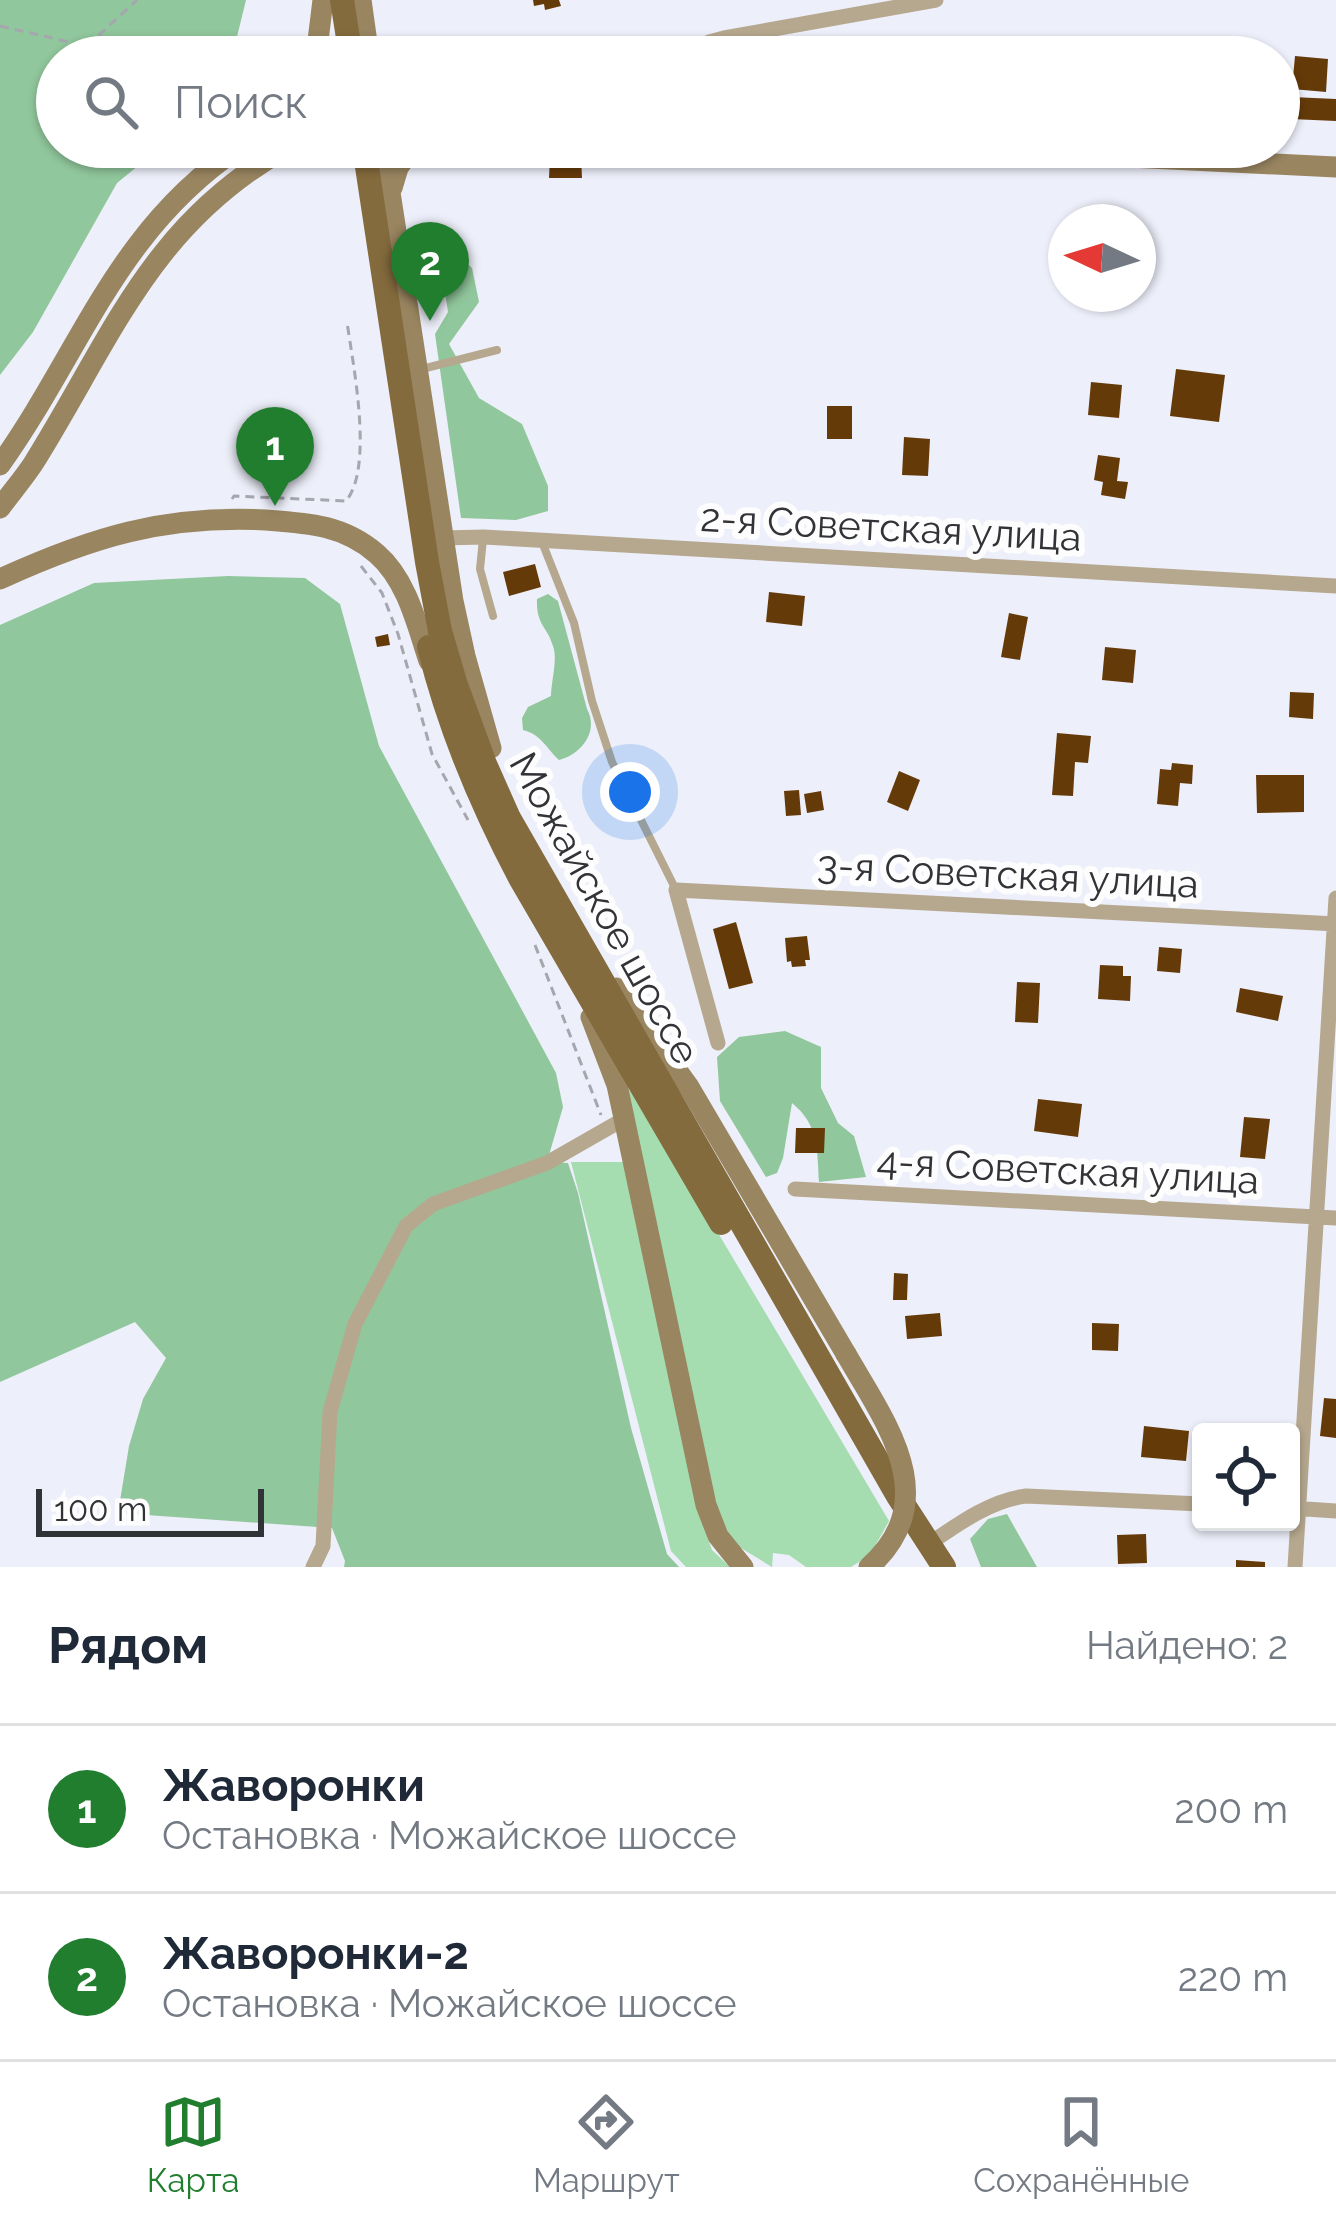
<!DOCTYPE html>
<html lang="ru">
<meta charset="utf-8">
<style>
:root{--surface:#fff;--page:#f6f6f7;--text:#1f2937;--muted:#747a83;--line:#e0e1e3;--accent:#227e2f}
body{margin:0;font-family:Raleway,sans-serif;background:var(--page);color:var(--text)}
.controls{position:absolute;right:36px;bottom:36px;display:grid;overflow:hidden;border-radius:12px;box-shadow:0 3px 9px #0004}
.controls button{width:108px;height:108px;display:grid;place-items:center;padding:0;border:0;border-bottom:3px solid var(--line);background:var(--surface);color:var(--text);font:60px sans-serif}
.compass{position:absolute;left:1048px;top:204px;width:108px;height:108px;border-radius:50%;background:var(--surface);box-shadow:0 3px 9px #0004;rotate:274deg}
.scale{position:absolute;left:36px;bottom:30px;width:228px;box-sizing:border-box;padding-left:12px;border:6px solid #323337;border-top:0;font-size:33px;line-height:42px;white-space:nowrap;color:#323337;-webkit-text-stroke:9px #fdfdfd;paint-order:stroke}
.you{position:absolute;left:630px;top:792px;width:42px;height:42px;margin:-30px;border:9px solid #fff;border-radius:50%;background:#1a73e8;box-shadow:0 0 0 18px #1a73e833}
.badge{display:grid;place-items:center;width:78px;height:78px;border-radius:50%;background:var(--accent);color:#fff;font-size:39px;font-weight:700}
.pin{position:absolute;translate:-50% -99px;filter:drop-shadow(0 3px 6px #0008)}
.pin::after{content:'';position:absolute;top:63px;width:42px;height:36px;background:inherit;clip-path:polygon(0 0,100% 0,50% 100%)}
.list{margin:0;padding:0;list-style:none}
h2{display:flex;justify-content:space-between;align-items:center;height:156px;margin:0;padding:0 48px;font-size:51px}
h2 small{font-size:39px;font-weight:400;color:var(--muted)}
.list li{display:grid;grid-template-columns:78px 1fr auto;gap:36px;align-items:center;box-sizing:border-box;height:168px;padding:0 48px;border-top:3px solid var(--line)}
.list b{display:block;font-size:45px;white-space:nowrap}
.list p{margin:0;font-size:39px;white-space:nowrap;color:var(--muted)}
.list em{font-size:39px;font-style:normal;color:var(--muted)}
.icon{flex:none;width:66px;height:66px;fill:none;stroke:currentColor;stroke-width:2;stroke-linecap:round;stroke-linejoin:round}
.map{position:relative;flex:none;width:1336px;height:1567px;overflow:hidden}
.search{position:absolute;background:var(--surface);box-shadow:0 3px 9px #0004;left:36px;right:36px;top:36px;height:132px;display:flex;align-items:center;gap:30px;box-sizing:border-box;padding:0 42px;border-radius:66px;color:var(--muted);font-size:45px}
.sheet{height:492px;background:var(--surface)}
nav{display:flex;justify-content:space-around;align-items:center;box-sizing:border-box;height:168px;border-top:3px solid var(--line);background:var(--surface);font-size:33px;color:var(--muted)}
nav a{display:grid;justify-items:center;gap:6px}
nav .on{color:var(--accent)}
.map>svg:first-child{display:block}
.green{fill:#a5dcb0}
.forest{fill:#91c79c}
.building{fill:#653a09}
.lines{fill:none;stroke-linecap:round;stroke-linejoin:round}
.path{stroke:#a5a6ae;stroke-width:3;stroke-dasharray:9 6;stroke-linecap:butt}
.service{stroke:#b6a88f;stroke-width:8}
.minor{stroke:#b6a88f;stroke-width:15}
.secondary{stroke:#998560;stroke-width:21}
.primary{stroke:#846b3d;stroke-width:24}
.secondary-bridge{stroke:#998560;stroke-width:21}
.labels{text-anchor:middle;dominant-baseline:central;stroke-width:12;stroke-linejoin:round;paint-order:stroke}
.street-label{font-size:39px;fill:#323337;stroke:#fdfdfd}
</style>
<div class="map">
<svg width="1336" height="1567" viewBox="0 0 1336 1567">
<rect width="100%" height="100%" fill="#edeffa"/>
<!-- green -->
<path class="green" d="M616 1061 889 1521 870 1555 851 1567H806L789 1555 773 1553 772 1567 731 1542 712 1504Z
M571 1162H624L698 1511 712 1550 730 1567H686L671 1551Z"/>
<!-- forest -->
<path class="forest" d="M0 0H246L232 57H57V147H161L117 183 33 332 0 375Z
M442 240 472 268 479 302 449 344 479 398 522 424 548 486V511L516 520 461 518 435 334 448 312 440 259 428 244Z
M228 576 305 578 340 604 379 746 556 1073 563 1107 547 1162 568 1163 578 1193 631 1428 667 1554 679 1567H344L345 1561 332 1528 118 1513 129 1446 143 1399 166 1358 135 1322 0 1382V625L94 583Z
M548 594 558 601 587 709C599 731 582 754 559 760 546 748 542 735 523 730L522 718 528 707 551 696C551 682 558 659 553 646 547 626 536 625 537 599Z
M785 1031 821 1047V1088L838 1123 854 1136 866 1177 819 1182C817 1149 819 1125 792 1103L783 1158 777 1173 766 1177 720 1101 717 1057 739 1037Z
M1007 1514 1037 1567H981L970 1539 988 1519Z"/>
<!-- building -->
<path class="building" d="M533 0H559L561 6 545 10 544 4 534 6Z
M1014 48H1042V57H1014Z
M1295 56 1328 59 1326 92 1292 89Z
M1292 97 1336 99V121L1291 119Z
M550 156H581L582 178H549Z
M1176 369 1225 375 1219 422 1170 416Z
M1091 382 1122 385 1119 418 1088 415Z
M827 406H852V439H827Z
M904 437 930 439 928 476 902 475Z
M1098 455 1120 458 1117 481 1128 482 1125 499 1101 495 1103 482 1094 480Z
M535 564 541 587 509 596 503 572Z
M769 592 805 596 802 626 766 622Z
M1009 613 1028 617 1020 660 1001 657Z
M388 634 390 645 377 647 375 637Z
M1105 647 1136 650 1133 683 1102 680Z
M1290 692 1314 693 1313 719 1289 717Z
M1057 733 1091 736 1088 763 1075 762 1073 796 1052 795Z
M1172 763 1193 765 1192 784 1180 783 1178 806 1157 804 1160 769 1171 770Z
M899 771 920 780 908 811 887 802Z
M1256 775H1304V812L1257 813Z
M799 790 801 815 786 816 784 791Z
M821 791 824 810 807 813 804 794Z
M736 922 753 983 729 989 713 929Z
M807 936 810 960H805L806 966 792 967 791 961 787 962 785 938Z
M1159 947 1182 949 1180 973 1157 971Z
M1100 965 1123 966V976H1131L1130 1001 1098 999Z
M1017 982 1040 983 1038 1023 1015 1022Z
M1240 988 1283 996 1278 1021 1236 1012Z
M1038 1099 1082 1104 1078 1137 1034 1131Z
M1244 1117 1270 1119 1265 1159 1240 1157Z
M796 1128H825L824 1153H795Z
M894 1273 908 1274 907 1300H893Z
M940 1313 942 1336 907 1339 905 1316Z
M1092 1323 1119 1324 1118 1351 1092 1350Z
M1324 1398 1336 1399V1438L1320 1436Z
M1144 1426 1189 1431 1186 1461 1141 1457Z
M1146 1534 1147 1563 1118 1564 1117 1535Z
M1236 1560 1265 1562V1567H1236Z"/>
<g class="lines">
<!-- path -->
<path class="path" d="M0 26 87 46 137 0
M385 44 405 57
M725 147 843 155
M416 259 431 257 437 300
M232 499 234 496 346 501C374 467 353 365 347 322
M361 566 382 593 398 634 432 754 468 820
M535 945 601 1115"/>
<!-- service -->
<path class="service" d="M418 370 497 350
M483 539 480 569 493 616
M542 542 574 623 592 701 612 762 676 890"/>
<!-- minor -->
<path class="minor" d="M695 57 709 42 724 38 936 0
M442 538 484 537 1336 586
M718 1043 676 890 1336 924
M795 1189 1336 1218
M1291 1508 1336 1511
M929 1544C958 1524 991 1500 1026 1496L1201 1504
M313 1567 323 1546 330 1412 355 1324 406 1226 433 1204 547 1163 624 1119
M1295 1567 1336 898"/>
<!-- secondary -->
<path class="secondary" d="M361 0 369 57
M316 57 323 0
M383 147 453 601 465 656 491 748
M861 147 943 148 1336 167
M392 188 398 168 412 147
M0 465C82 350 116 230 240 147
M0 508C11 493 23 479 33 464 112 338 150 224 288 147
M0 579C92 537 164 515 266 520 308 523 344 525 377 554 407 580 417 625 429 661
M617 988 689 1087 846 1354
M591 1017 617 1085 706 1505 718 1536 743 1567"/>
<!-- primary -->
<path class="primary" d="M342 0 351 57
M364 147 427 562 440 631 455 682 485 764 509 818 898 1496 944 1567
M429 647C449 729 481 804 520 878L721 1223"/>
<!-- secondary-bridge -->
<path class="secondary-bridge" d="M846 1354C885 1422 945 1499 869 1567"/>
</g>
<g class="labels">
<!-- street labels -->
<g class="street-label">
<text transform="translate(891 527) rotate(3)">2-я Советская улица</text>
<text transform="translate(1008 874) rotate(3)">3-я Советская улица</text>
<text transform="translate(605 908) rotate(61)">Можайское шоссе</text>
<text transform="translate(1068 1170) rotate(3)">4-я Советская улица</text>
</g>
</g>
</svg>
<div class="controls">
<button><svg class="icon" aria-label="locate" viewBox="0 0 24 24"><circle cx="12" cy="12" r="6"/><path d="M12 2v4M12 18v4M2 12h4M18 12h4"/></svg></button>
</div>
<svg class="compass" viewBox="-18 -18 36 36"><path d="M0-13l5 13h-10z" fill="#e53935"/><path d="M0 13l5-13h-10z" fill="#747a83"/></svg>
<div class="scale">100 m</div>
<div class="you"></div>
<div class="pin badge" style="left:275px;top:506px">1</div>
<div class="pin badge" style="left:430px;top:321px">2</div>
<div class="search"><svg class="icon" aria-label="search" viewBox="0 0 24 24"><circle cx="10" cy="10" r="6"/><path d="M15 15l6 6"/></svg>Поиск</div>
</div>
<section class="sheet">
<h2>Рядом<small>Найдено: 2</small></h2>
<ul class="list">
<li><span class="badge">1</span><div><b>Жаворонки</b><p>Остановка · Можайское шоссе</p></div><em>200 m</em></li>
<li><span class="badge">2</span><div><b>Жаворонки-2</b><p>Остановка · Можайское шоссе</p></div><em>220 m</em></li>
</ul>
</section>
<nav>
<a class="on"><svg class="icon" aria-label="map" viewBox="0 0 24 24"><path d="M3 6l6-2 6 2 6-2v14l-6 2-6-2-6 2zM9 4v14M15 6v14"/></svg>Карта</a>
<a><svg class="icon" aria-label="directions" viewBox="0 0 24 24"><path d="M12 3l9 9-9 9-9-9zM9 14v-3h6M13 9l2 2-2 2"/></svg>Маршрут</a>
<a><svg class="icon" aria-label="saved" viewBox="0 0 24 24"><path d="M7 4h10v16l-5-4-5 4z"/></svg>Сохранённые</a>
</nav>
